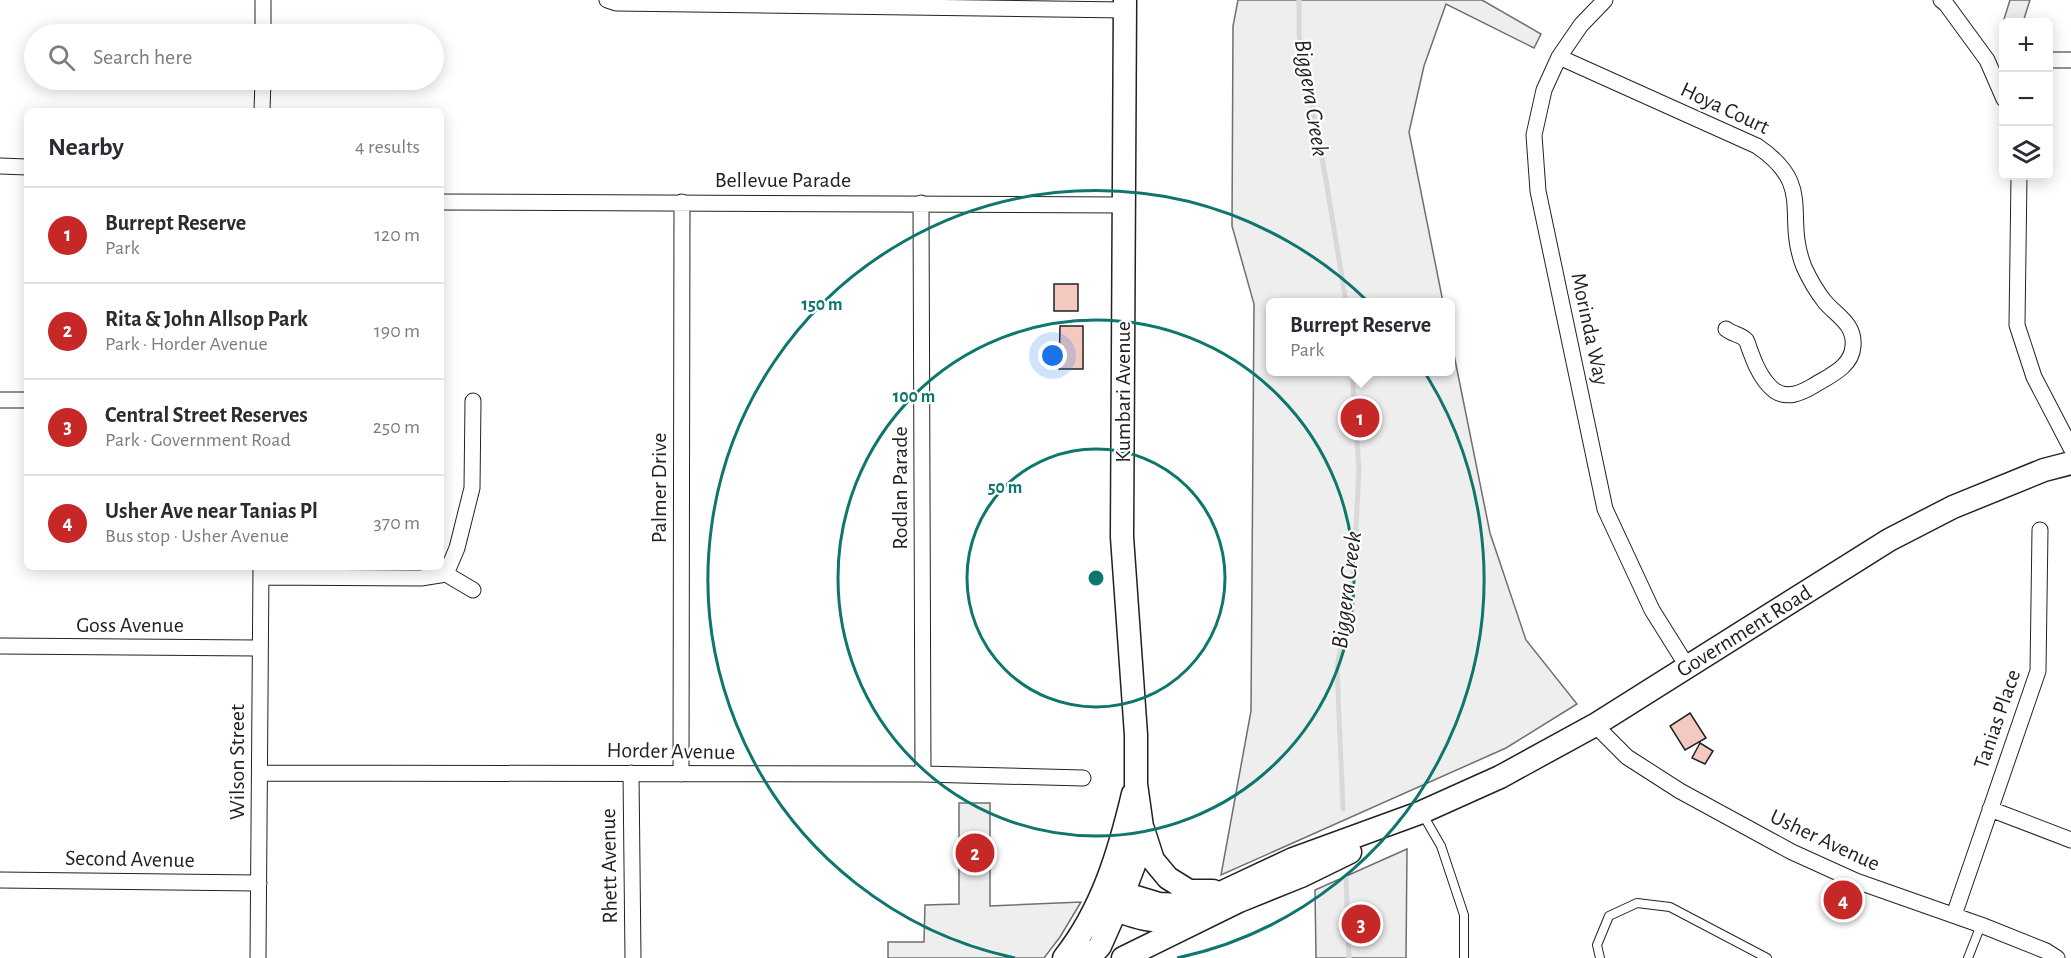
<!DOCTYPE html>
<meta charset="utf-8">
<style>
:root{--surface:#fff;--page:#f2f2f3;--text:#2b2b33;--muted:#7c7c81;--line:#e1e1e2;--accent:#c62828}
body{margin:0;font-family:"Alegreya Sans",sans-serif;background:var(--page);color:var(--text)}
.controls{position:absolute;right:18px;top:18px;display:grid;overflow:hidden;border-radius:9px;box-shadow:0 3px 15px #0003}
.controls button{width:54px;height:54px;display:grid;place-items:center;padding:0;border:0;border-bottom:2px solid var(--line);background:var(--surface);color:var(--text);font:30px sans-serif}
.you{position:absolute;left:1053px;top:356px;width:21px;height:21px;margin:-15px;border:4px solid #fff;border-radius:50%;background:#1a73e8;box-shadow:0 0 0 9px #1a73e833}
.badge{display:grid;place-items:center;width:39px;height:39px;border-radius:50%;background:var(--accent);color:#fff;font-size:20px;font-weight:700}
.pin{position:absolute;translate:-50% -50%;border:3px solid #fff;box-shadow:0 2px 6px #0006}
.popup{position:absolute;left:1266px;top:298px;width:189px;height:78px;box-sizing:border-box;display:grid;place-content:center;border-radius:9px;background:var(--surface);filter:drop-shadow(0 2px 4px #0005);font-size:20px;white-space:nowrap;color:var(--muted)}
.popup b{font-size:22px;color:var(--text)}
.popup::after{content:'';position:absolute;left:50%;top:100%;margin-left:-12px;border:12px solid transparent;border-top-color:var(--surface)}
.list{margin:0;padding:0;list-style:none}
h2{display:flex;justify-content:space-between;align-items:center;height:78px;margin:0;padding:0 24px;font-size:26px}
h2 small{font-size:20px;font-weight:400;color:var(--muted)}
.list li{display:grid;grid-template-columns:39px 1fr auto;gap:18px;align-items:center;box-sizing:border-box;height:96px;padding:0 24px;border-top:2px solid var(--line)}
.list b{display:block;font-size:22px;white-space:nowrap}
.list p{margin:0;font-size:20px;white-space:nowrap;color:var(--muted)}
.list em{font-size:20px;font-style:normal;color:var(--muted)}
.icon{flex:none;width:33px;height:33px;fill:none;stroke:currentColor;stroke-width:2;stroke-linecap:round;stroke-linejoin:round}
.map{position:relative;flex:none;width:2071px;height:958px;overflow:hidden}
.search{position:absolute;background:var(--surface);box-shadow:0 3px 15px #0003;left:24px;top:24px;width:420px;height:66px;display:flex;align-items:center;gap:15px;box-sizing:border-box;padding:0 21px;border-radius:33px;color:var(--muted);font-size:22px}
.panel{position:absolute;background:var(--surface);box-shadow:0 3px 15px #0003;left:24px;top:108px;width:420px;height:462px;border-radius:9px}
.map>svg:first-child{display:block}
.green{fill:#eee;stroke:#6f6f6f;stroke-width:1.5}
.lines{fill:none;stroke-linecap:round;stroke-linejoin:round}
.stream{stroke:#d9d9d9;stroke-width:5}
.building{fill:#f3c9c0;stroke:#222;stroke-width:1.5}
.lane-casing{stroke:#222;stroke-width:10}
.street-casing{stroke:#222;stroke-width:17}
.secondary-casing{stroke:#222;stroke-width:25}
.lane{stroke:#fff;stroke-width:8}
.street{stroke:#fff;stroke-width:15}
.secondary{stroke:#fff;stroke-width:22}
.ring{fill:none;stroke:#0f766e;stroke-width:3}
.labels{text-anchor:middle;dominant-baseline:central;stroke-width:4.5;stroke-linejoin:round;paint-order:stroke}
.street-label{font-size:22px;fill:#222;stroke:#fff}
.water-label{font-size:24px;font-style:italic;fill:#222;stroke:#fff}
.centre{fill:#0f766e;stroke:#fff;stroke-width:3}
.ring-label{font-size:18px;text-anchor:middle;font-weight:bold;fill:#0f766e;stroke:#fff;stroke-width:4.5;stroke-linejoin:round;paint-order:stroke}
</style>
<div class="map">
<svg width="2071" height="958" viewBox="0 0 2071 958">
<rect width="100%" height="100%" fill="#fff"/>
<!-- green -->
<path class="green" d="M1238 0H1482L1541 34 1534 48 1446 4 1424 66 1409 132 1443 302H1270V372H1450V335L1490 533 1526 640 1577 704 1506 748 1221 875 1251 711 1254 304 1232 226 1233 26Z
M2010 0H2030L2023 22H2004L2003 32H2000Z
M959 803H990V906L1081 902 1060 937 1044 958H888V942H924L925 905 959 904Z
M1407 849 1406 958H1316L1315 890Z"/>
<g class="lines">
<!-- stream -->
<path class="stream" d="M1299 0V35L1326 180 1346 302
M1343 809 1337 668 1354 567 1359 469 1352 372
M1346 878 1349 958"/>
</g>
<!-- building -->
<path class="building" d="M1054 284H1078V311H1054Z
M1060 326H1083V369H1059Z
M1690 713 1706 738 1685 750 1670 726Z
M1700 743 1713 751 1705 764 1692 758Z"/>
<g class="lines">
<defs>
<path id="lane" d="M1423 815 1441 846 1464 915V958
M1600 958 1597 945 1609 916 1637 903 1670 907 1767 958
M1968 958 1981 925"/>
<path id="street" d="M607 0 616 3 1125 10
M1605 0 1581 25 1559 57 1544 90 1534 135 1538 191 1605 509 1652 610 1687 666
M1941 0 1946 4 1987 60 2004 99
M263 34V0
M1559 57 1757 146C1816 186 1783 214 1804 267 1809 278 1817 292 1825 302 1837 316 1855 324 1853 346 1852 367 1829 376 1813 386 1801 393 1788 399 1775 391 1763 382 1756 367 1751 353 1749 349 1748 343 1746 340 1742 335 1732 334 1726 329
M2048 60H2071
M262 111 263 80
M0 166 27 167
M2019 176 2017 325 2034 377 2071 448
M441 202 1124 205
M921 203 923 774
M0 400H27
M446 574 457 548 472 488 473 401
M261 577 421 578 446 574 473 590
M0 646 260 648
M1595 725 1627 757 1680 791 1792 852 1856 881 1981 925 2046 951 2057 958
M260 773 923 774 1083 778
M631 773 633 958
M681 774 682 202
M1990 809 2071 840
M0 880 259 883
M1954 915 2038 671 2040 530
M258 958 261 567"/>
<path id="secondary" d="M1143 829 1153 860 1168 878 1189 891H1213
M1106 888 1159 904 1182 905 1212 897 1293 859 1422 812 1500 777 1595 725 1889 540 1953 507 2044 470 2071 463
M1103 905C1136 918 1156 926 1192 917
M1064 958C1102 910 1119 853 1133 794
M1089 958 1100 946 1123 894 1134 865 1142 827 1136 784V735L1122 537 1125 0
M1123 958 1239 901 1301 876 1350 852"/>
</defs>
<!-- lane casing -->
<use href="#lane" class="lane-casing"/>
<!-- street casing -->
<use href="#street" class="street-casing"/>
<!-- secondary casing -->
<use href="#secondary" class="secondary-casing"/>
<!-- lane -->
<use href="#lane" class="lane"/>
<!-- street -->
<use href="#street" class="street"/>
<!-- secondary -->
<use href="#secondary" class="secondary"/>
</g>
<!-- distance rings -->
<g class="ring">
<circle cx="1096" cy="578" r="129"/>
<circle cx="1096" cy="578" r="258"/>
<path d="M1015 958A388 388 0 1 1 1177 958"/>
</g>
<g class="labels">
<!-- street labels -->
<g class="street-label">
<text transform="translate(1725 108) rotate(25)">Hoya Court</text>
<text x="783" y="180">Bellevue Parade</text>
<text transform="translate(1590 329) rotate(78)">Morinda Way</text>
<text transform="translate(1123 392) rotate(-90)">Kumbari Avenue</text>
<text transform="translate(659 488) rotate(-90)">Palmer Drive</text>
<text transform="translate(900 488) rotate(-90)">Rodlan Parade</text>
<text x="130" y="625">Goss Avenue</text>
<text transform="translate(1744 631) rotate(-32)">Government Road</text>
<text transform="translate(1997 719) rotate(-71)">Tanias Place</text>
<text transform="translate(671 751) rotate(1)">Horder Avenue</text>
<text transform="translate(237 762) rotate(-90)">Wilson Street</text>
<text transform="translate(1825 840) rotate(25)">Usher Avenue</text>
<text transform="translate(130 859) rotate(1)">Second Avenue</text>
<text transform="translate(609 866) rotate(-91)">Rhett Avenue</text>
</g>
<!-- water labels -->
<g class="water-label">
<text transform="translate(1311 98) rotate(81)">Biggera Creek</text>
<text transform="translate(1347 590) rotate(-83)">Biggera Creek</text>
</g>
</g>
<circle cx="1096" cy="578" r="9" class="centre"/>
<g class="ring-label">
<text x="822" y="310">150 m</text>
<text x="914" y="402">100 m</text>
<text x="1005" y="493">50 m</text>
</g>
</svg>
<div class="controls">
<button>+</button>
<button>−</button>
<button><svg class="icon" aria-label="layers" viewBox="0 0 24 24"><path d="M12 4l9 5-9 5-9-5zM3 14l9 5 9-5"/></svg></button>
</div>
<div class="you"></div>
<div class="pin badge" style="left:1360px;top:418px">1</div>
<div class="popup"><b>Burrept Reserve</b>Park</div>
<div class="pin badge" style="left:975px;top:853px">2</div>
<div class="pin badge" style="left:1361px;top:924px">3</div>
<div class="pin badge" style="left:1843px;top:900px">4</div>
<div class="search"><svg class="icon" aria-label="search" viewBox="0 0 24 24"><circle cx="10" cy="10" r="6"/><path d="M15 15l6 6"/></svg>Search here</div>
<section class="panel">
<h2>Nearby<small>4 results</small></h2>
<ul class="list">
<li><span class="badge">1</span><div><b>Burrept Reserve</b><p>Park</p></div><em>120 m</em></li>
<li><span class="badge">2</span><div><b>Rita &amp; John Allsop Park</b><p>Park · Horder Avenue</p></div><em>190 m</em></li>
<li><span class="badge">3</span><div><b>Central Street Reserves</b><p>Park · Government Road</p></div><em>250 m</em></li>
<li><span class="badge">4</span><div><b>Usher Ave near Tanias Pl</b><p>Bus stop · Usher Avenue</p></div><em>370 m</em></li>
</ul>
</section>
</div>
